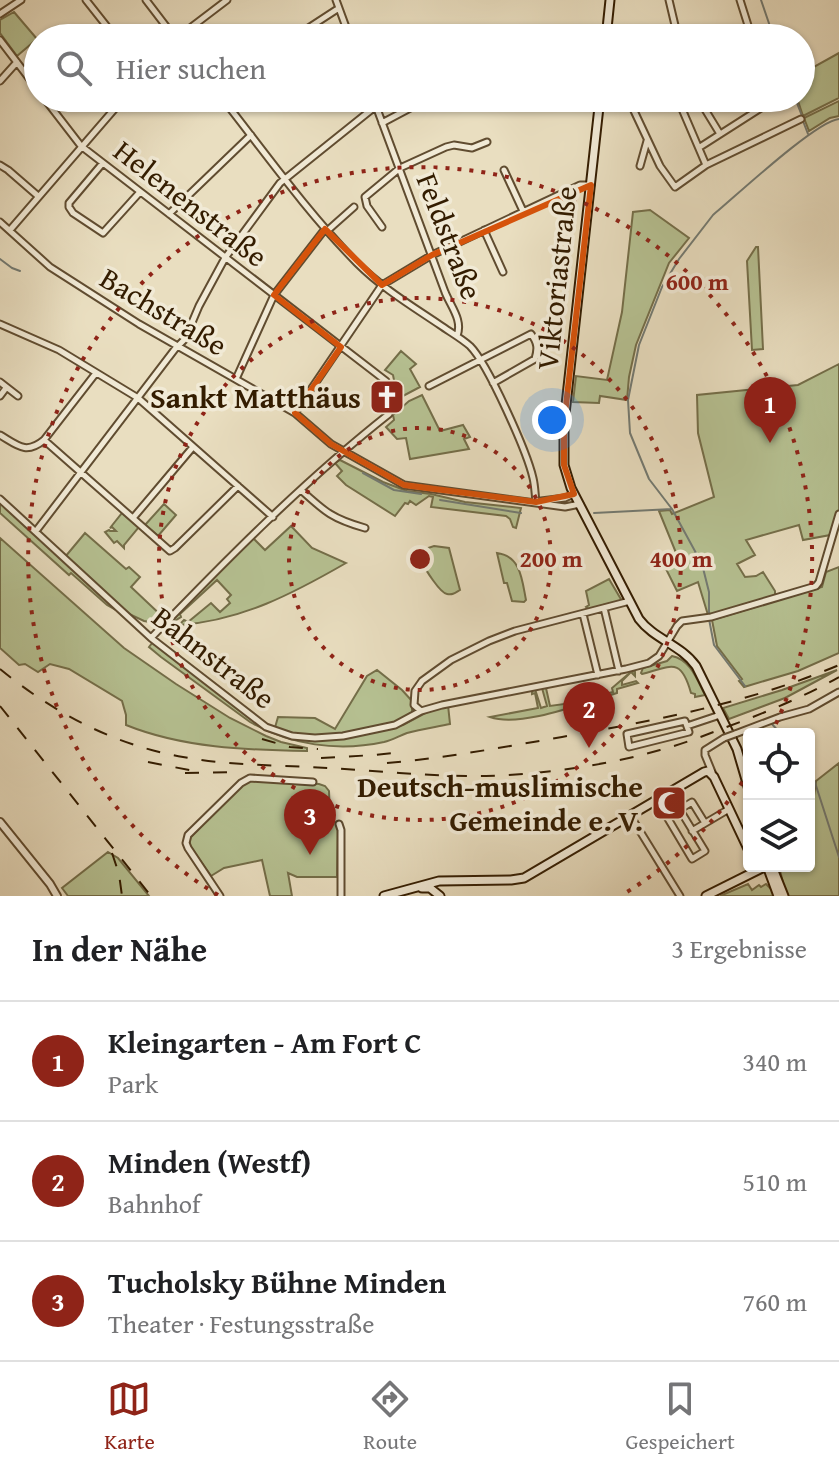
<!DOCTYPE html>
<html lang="de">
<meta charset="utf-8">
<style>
:root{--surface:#fff;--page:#f2f2f2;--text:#202124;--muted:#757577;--line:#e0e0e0;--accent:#8f2418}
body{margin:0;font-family:"Gentium Book Plus",serif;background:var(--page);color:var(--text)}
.controls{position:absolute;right:24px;bottom:24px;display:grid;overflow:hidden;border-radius:8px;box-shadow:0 2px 6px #0004}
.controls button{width:72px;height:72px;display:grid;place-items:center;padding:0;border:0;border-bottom:2px solid var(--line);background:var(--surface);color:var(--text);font:40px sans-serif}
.you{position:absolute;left:552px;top:420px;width:28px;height:28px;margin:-20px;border:6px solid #fff;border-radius:50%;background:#1a73e8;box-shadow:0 0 0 12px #1a73e833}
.badge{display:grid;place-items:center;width:52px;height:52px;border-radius:50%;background:var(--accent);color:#fff;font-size:26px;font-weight:700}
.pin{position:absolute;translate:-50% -66px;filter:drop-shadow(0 2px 4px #0008)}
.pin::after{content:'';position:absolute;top:42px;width:28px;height:24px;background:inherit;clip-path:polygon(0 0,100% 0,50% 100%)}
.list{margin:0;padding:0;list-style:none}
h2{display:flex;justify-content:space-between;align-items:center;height:104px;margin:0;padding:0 32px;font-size:34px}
h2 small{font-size:26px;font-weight:400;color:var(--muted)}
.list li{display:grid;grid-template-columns:52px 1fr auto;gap:24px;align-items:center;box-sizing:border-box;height:120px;padding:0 32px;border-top:2px solid var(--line)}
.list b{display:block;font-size:30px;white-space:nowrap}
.list p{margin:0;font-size:26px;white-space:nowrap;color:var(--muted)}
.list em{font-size:26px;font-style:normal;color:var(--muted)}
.icon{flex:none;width:44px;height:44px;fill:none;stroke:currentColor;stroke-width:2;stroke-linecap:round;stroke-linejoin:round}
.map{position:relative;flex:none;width:839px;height:896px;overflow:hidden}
.search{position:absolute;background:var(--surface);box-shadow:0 2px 6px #0004;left:24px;right:24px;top:24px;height:88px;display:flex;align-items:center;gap:20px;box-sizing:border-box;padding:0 28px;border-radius:44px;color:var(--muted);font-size:30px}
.sheet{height:464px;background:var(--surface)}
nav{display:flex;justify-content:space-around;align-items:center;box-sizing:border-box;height:112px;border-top:2px solid var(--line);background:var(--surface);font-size:22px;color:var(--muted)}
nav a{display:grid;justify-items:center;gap:4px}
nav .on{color:var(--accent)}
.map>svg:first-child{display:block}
.green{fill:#b6c192;stroke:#746e49;stroke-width:2}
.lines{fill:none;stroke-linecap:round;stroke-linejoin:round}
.stream{stroke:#737a72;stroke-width:2}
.minor-casing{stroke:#604c30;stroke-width:9}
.tertiary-casing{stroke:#604c30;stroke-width:10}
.secondary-casing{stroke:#331c00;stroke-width:11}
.minor{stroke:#f1ead6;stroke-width:5}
.tertiary{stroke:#f1ead6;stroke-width:6}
.secondary{stroke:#f1ead6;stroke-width:7}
.rail{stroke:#331c00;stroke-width:2;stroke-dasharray:14 14;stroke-linecap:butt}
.minor-bridge-casing{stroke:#604c30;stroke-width:9;stroke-linecap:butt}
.minor-bridge{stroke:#f1ead6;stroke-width:5}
.marked{fill:none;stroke:#d6530b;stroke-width:6;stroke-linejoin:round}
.ring{fill:none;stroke:#8f2418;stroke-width:4;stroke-dasharray:4 8}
.labels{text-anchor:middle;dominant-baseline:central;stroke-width:7;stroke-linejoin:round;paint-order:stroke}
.street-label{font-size:30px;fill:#331c00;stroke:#f1ead6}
.poi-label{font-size:30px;font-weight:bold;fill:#331c00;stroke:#f1ead6;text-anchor:end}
.centre{fill:#8f2418;stroke:#f1ead6;stroke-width:4}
.ring-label{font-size:24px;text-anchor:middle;font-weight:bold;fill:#8f2418;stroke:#f1ead6;stroke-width:7;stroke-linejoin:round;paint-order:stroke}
</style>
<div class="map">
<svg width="839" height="896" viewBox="0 0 839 896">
<rect width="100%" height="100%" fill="#e9dec0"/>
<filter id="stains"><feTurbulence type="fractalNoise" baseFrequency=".0025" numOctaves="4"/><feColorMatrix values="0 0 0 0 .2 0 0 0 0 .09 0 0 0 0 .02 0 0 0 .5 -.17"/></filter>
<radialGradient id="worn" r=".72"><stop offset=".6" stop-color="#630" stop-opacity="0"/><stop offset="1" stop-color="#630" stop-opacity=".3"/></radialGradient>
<!-- green -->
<path class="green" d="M14 12 37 39 17 56 0 33V20Z
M839 53V98L803 116 797 98H801V74Z
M839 101V116L830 118 809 131 804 118Z
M650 210 689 238 669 263 636 345 629 377 627 400 600 396 599 403 573 402 576 376 607 380 622 312 633 212Z
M756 247H758L763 349 752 350 747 261Z
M401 351 416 364 410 369 420 387 401 397 388 388 394 380 393 375 385 370Z
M839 364V509L830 535 803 540 799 525 746 540 755 555 737 564 745 577 756 576 763 572 775 591V595L774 597 708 615 698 582 677 591 665 567 679 560 659 511 670 510 672 514 714 497 698 433 697 395 798 385Z
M422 395 440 431 463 425 470 437 464 439 469 449 410 459 406 438 397 439 386 427 394 420 393 415 409 401Z
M340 460 383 482 407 491 431 494 465 502 521 508 516 528 513 527 510 519 506 516 431 507 433 497 429 496 416 505 410 501 408 504 405 503 395 516 346 485 337 476 342 471 335 463Z
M0 499 118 611 107 605 71 573 69 575 0 513Z
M164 504 176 515 158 536 145 525Z
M122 513 139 527 124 545V548L117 541 114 543 105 532 109 530 110 531H116L112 527 110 528Z
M291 526 312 548 346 563C294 593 241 621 179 625L184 620 188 622 211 603 220 612 230 603 227 599 231 595 217 580 180 614 181 617 171 623 169 622 253 538 265 550Z
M85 533 126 569 129 567 140 577 131 587 166 620 161 624 144 621 127 613 65 557Z
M0 538 124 648 176 684 230 718 266 736 281 742 307 748V751C246 750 183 748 126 725V715L122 701 69 669 50 664 38 672 25 664 19 665 0 648Z
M434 546 449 548 460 590C455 593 453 595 447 594 440 593 425 569 422 562 420 556 422 555 425 549Z
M497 553C521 556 522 580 526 600L524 602 512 601 507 583H504Z
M839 567V653L798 671 744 687 739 681 742 679 717 646 712 620 822 587 826 572Z
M609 579 622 601 589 610 586 607 589 605 586 591Z
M153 642 262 726 274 731 278 717 315 718 335 729 367 676 377 670 402 690 412 701V712L399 721 343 734 347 737 403 725 431 710 448 705 450 724C436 727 421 729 407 733 399 736 392 740 384 742 338 752 290 745 250 722L161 657 149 647Z
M672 656C691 660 697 680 705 695L695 697V694L691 693C681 657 672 666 642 674L641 673 643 668 667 661Z
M837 670 785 698 729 719 723 708 782 690Z
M632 671 635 672V676L631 672 622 681V685L636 681 638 683 617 689V693C585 702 522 728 490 717L538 708 535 693 532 694V691L535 689 541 708 547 706 542 688H546L550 706 572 703 571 694 578 699 586 697 587 701 600 698V695L613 692 612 688Z
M839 763V896H720L748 884 752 890 759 885 761 887 766 884 770 888 783 883 779 866H809V799L814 796 816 781Z
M254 779 319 784 325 786 329 791 330 816 338 826 337 877H297L288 873 292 896H270L262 860 224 868 211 876 190 846V838L242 784Z
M108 852 118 858 149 896H68L62 888Z"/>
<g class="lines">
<!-- stream -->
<path class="stream" d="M761 0 774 38
M795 98 802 116
M803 121 808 134
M0 259 12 268 20 271
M363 473 394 490 421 494
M440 500 521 513
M594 513 672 509
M745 686 714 645 709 619V592L702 564 672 509 649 479 630 433 628 400 639 345 662 287 679 259 713 215C736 196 816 121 839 119
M771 723 781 734
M809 764 839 857"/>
<defs>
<path id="minor" d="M86 0 116 38
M146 0 175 38
M336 0 350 38
M669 0 678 38
M740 0 752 38
M0 14 21 0
M177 38 227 0
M293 38 339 8
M544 38 562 30 570 38
M0 40 38 90
M0 81 17 62
M44 98 81 146 386 381
M222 98C266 154 307 212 357 263 382 288 412 306 440 325 450 332 461 338 470 346 488 364 527 452 533 478 535 486 535 494 536 502
M373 98 445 292C451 307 463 320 457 336
M628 98 660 166 675 187 706 165 801 119
M697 98 682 106V109L706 165
M698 98 720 134
M382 123 429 98
M700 147 761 108 764 102 763 98
M102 164 69 203V207L73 213 103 233 140 192
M0 165 8 170 38 196
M640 166 647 141
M504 170 523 211
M169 214 251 135
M0 222 50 267 139 324 295 413 331 444 404 485 565 507 580 504
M382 227 367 206 365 197 400 168 446 147 454 145 472 148 487 142
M10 230 124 98
M484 230 503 272
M327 231 354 207
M0 324 59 350 138 398 273 517
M236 379 274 295 325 229
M0 382 18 396
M429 386 531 334C538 343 538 349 535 359L493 383
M0 396 6 388
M295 413 382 285 432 255 580 185H591
M0 435C17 445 26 455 44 440L96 373
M44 440 170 551 175 548 238 486
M301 490C325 512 333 519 365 528
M0 499 151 638 266 727 292 736 315 738 343 736 395 725 421 711 442 705 626 669 649 663 659 656 677 626 682 621 711 617 816 586 819 582 839 514
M541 501 565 498 574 494
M133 518 193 447
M36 531 175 349 185 339 199 306 225 258 280 183 376 106
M604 608 619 671
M583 614 598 675
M151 638C226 560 304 481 389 414
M421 711 414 705 415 691 422 681 451 660 489 641 515 631 630 601
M685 721 689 732 629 747 627 734Z
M687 726 720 715
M735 734 780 717 809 709 839 692
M712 772 705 755V750L724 738
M669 792 705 851 692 859 667 817 692 802 705 823
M630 815 680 896
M339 824 341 830V896
M692 831 729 809
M220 896 188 848 186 843 188 835 241 783 250 778 313 782"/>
<path id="tertiary" d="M0 822 50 884 57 896"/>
<path id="secondary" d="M606 38 610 0
M600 98 564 423V465L571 488 639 619C654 639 681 645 696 666L737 749 749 790
M767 866 778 896
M772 866 784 896
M422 888H430L440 896
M384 896 439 881 511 880 524 878 704 772 708 771 714 777 749 851
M706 896 766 866"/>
</defs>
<!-- minor casing -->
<use href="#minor" class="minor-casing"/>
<!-- tertiary casing -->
<use href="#tertiary" class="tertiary-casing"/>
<!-- secondary casing -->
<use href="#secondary" class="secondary-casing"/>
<!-- minor -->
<use href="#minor" class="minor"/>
<!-- tertiary -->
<use href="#tertiary" class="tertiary"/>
<!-- secondary -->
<use href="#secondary" class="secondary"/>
<!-- rail -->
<path class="rail" d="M0 669C54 713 114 745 183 757 231 766 281 765 329 768 381 771 434 777 486 776 544 774 604 766 660 750 687 743 713 732 740 722 774 709 807 695 839 677
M0 706 151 896
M262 739 290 747 318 749
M321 758 374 755 401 752
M148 762 194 771
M387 763C446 758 504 747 562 737 657 720 749 703 839 665
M185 773 240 772
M112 853 119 874 122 896"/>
<defs>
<path id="minor-bridge" d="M724 738 735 734"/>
</defs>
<!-- minor-bridge casing -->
<use href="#minor-bridge" class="minor-bridge-casing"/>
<!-- minor-bridge -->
<use href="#minor-bridge" class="minor-bridge"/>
</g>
<!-- marked area -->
<path class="marked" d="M591 185 564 423V465L574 494 536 502 404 485 331 444 295 413 341 347 274 295 325 229 382 285 432 255Z"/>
<!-- distance rings -->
<g class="ring">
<circle cx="420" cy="559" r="131"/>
<circle cx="420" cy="559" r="261"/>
<path d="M749 772A392 392 0 0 1 622 895M218 895A392 392 0 1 1 771 734"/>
</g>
<!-- icons -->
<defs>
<symbol id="church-square" viewBox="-11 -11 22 22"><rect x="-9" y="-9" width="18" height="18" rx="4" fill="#8f2418" stroke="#f1ead6"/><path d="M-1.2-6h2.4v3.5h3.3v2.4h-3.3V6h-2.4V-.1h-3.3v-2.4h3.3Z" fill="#fff"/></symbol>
<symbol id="mosque-square" viewBox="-11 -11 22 22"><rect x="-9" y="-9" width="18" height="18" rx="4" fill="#8f2418" stroke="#f1ead6"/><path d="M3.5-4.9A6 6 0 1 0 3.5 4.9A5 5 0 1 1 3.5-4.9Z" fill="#fff"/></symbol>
</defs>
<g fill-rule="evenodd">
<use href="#church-square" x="367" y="377" width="40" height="40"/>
<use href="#mosque-square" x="649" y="783" width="40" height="40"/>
</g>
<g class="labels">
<!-- street labels -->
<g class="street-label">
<text transform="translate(191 203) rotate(38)">Helenenstraße</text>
<text transform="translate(450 236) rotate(69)">Feldstraße</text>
<text transform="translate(556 278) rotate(-84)">Viktoriastraße</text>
<text transform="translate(164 311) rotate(31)">Bachstraße</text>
<text transform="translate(214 657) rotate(38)">Bahnstraße</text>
</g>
<!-- poi labels -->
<g class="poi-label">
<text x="361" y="397">Sankt Matthäus</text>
<text x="643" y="786">Deutsch-muslimische<tspan x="643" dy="34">Gemeinde e. V.</tspan></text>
</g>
</g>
<circle cx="420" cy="559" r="12" class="centre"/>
<g class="ring-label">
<text x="697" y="290">600 m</text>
<text x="551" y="567">200 m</text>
<text x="681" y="567">400 m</text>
</g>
<rect width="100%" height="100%" filter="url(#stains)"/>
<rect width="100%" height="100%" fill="url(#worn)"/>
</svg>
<div class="controls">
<button><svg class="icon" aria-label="locate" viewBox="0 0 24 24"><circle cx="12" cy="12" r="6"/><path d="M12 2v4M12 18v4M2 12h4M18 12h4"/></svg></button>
<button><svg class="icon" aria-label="layers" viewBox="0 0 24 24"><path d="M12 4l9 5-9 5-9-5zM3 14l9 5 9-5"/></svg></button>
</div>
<div class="you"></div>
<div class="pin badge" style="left:770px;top:443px">1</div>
<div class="pin badge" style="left:589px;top:748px">2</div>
<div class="pin badge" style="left:310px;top:855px">3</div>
<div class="search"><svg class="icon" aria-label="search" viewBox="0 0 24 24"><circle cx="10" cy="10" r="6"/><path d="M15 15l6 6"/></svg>Hier suchen</div>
</div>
<section class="sheet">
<h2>In der Nähe<small>3 Ergebnisse</small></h2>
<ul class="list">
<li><span class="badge">1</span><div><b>Kleingarten - Am Fort C</b><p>Park</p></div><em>340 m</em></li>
<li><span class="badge">2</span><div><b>Minden (Westf)</b><p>Bahnhof</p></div><em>510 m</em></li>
<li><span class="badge">3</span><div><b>Tucholsky Bühne Minden</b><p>Theater · Festungsstraße</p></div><em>760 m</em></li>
</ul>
</section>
<nav>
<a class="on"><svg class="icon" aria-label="map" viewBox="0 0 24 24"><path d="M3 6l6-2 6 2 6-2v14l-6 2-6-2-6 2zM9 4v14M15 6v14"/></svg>Karte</a>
<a><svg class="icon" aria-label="directions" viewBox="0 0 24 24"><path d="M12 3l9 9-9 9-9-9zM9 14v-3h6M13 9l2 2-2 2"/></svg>Route</a>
<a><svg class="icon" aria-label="saved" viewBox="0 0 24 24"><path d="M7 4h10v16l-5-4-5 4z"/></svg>Gespeichert</a>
</nav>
